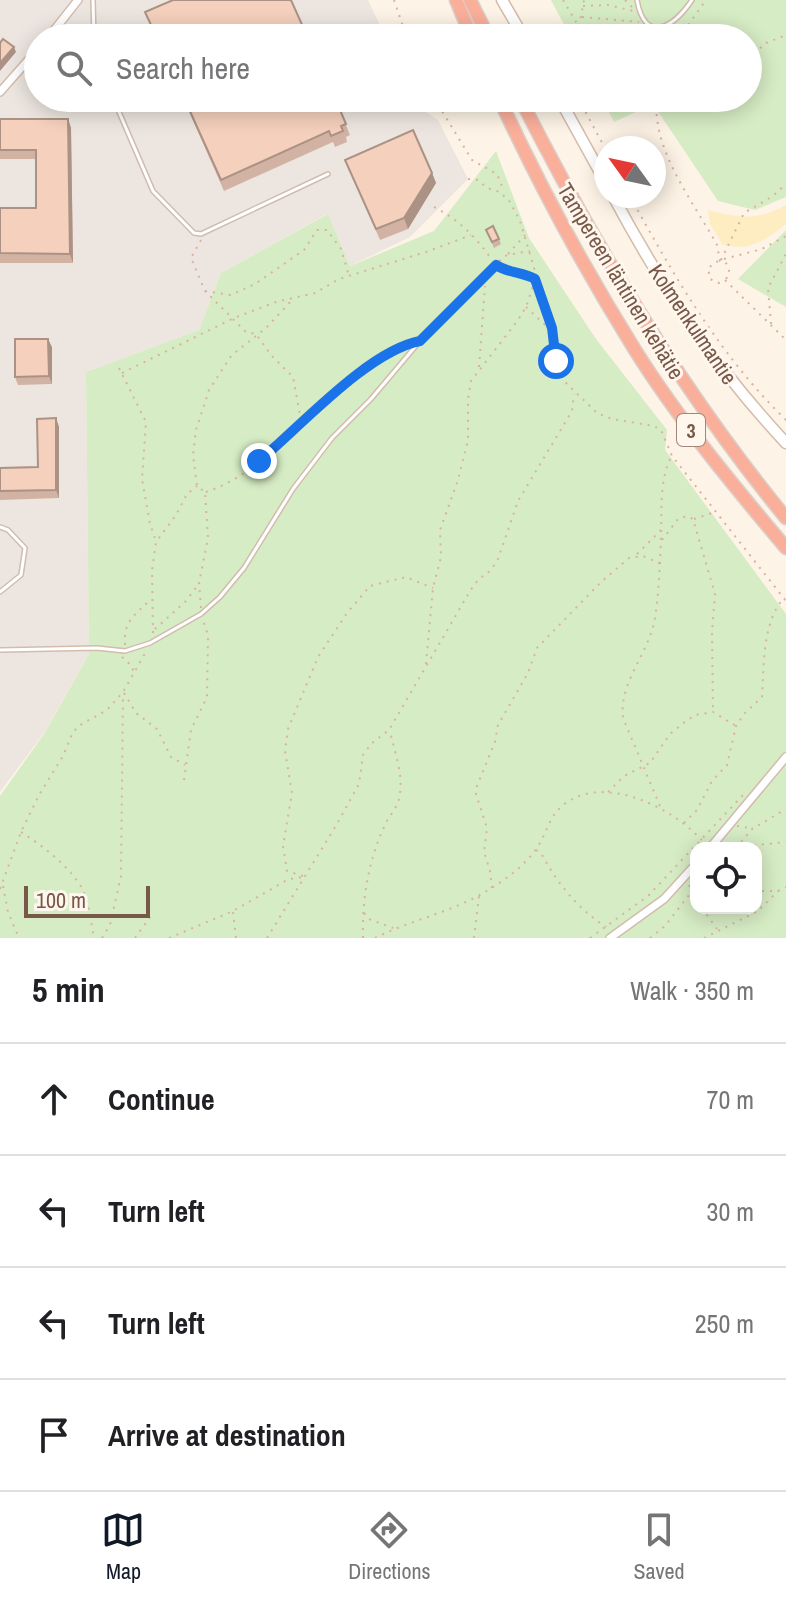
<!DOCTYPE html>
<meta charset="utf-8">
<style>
:root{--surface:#fff;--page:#f2f2f2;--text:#202124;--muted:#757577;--line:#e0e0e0;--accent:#111827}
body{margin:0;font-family:"Archivo Narrow",sans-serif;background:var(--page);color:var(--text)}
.controls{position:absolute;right:24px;bottom:24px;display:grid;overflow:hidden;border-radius:16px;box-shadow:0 4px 20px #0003}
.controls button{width:72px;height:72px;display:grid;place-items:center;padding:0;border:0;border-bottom:2px solid var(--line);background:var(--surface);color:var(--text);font:40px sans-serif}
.compass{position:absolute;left:594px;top:136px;width:72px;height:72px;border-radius:50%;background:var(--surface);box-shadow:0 4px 20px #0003;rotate:303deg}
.scale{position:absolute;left:24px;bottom:20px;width:126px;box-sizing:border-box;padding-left:8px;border:4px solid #785849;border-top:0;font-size:22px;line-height:28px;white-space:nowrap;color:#785849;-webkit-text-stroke:6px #fff7ee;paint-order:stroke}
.stop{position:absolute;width:24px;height:24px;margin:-18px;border:6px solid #1a73e8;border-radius:50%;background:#fff}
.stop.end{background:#1a73e8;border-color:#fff;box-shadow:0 2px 8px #0008}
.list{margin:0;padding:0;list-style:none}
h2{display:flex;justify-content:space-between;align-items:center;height:104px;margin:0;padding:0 32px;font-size:34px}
h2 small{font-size:26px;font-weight:400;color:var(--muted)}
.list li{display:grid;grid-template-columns:52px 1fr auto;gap:24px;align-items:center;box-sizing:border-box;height:112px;padding:0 32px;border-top:2px solid var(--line)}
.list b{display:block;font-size:30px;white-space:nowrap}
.list em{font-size:26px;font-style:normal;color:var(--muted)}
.icon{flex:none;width:44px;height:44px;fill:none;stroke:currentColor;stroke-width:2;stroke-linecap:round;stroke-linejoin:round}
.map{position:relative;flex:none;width:786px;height:938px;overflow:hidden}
.search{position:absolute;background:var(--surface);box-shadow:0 4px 20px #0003;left:24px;right:24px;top:24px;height:88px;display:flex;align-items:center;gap:20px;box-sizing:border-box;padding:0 28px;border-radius:44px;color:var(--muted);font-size:30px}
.sheet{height:552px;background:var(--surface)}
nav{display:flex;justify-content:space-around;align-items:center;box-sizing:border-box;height:112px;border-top:2px solid var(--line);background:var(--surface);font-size:22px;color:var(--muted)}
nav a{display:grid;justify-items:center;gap:4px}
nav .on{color:var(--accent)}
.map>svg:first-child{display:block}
.industrial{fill:#ede6e0}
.green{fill:#d6ecc4;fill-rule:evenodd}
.sand{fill:#feedc0}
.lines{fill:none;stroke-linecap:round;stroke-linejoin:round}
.lane-casing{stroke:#d2bcae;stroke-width:6}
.street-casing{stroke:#d2bcae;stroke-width:10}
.secondary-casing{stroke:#d5bcab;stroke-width:13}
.highway-casing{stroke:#d9d0cc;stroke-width:15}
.path{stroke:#d9b39f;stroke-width:2;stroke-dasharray:2 6;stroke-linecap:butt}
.lane{stroke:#fff;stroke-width:3}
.street{stroke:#fff;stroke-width:7}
.secondary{stroke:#fff;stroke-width:10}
.highway{stroke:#faaf9b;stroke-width:12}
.wall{fill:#d2b3a3}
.shaded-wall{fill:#ab9284}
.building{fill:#f4d0bd;stroke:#ab9284;stroke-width:2}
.route{stroke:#1a73e8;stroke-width:10}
.labels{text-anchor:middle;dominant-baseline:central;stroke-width:6;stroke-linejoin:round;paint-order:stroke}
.shield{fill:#fff7ee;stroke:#a0887a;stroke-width:2}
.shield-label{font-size:20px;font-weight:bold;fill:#785849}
.street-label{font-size:22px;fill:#785849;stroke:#fff7ee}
</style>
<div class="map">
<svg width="786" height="938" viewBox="0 0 786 938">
<rect width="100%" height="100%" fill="#fdf3e6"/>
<!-- industrial -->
<path class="industrial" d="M0 0H368L386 38H38V98H415L420 108 438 120 468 179 410 237 350 266 327 214 221 273 199 330 86 372 89 654 44 733 0 792Z"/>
<!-- green -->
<path class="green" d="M551 0H786V197L755 210 718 201 653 104 614 122 602 98H748V38H571Z
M496 151 529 238 596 339 667 430 665 450 786 614V938H0V796L44 734 89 654 86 372 199 330 221 273 328 214 350 266 434 231ZM696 848H756V908H696Z
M786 230V307L738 279Z"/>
<!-- sand -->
<path class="sand" d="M786 205V224C763 241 753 251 723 245L710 224 708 210C739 218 757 221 786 205Z"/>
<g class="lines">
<defs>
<path id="lane" d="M93 0 94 38
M637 0C645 45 674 27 692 0
M113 98 153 191 194 233 201 234 328 174
M0 527 8 530 25 548 21 575 0 592
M0 650 97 648 125 651 150 643 201 614 220 597 244 568 293 489 332 438 371 399 420 341 496 265"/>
<path id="street" d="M48 38 78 0
M0 92 38 49
M710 848 786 757
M610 938 664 899 696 864"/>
<path id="secondary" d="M502 0 524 38
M559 98 606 183
M613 196C663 289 714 366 786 443"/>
<path id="highway" d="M456 0 472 38
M470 0 489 38
M499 98C539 185 584 268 635 350 679 420 733 485 786 548
M520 98C595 247 680 389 786 518"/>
</defs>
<!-- lane casing -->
<use href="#lane" class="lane-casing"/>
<!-- street casing -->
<use href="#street" class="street-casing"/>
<!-- secondary casing -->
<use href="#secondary" class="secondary-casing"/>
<!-- highway casing -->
<use href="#highway" class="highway-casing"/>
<!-- path -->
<path class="path" d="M394 0 407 38
M563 0 582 32 589 38
M625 0 633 8
M583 6 609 5 633 11
M582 17 639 22
M579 26 584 0
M676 26 704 38
M655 32 659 38
M574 34V38
M679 38 706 0
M748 59 766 43 786 35
M434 98 472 160 497 174 502 186 500 190
M578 98 606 150
M657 98C651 149 693 201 717 245L720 261H724C730 267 731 274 725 280
M468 179 478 180 487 188 500 192 510 202 520 221 552 328 556 361 564 381 597 413 612 419 654 426 661 430 672 456 786 601
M630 196C673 275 721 357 786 420
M434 207C458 219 477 238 492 260
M201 240 191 258 205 291 246 332 256 334 271 355 293 377 300 415 304 419
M508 254 525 235
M724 259 762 249 786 236
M721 260 744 213 773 196 786 184
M499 261 507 255 530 251
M718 261 708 268 710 279 719 283 725 280 786 340
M499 267C509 273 522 273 534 278
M205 291 231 295 255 284 304 250 317 230H327L341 249 349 276
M526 307 544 324 551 327
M771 324 768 288 786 254
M479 367 485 286
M119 368 146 422 142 479 150 524 156 541
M122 373 234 318 276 302 315 293 339 279 429 251 471 235
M206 492C280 468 333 373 409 343
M694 519 715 512
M662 540 678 519 687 516 693 519 715 594 712 632 713 712
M637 554 661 530
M201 608 199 583 208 538 205 492 197 486 193 455 196 430 209 390 231 356 266 328 292 300
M155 629 186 601 198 585
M153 633 152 571 156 542 176 515 187 494 197 486
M125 645C123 621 135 615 151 599
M122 657 132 666 134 674
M426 664 433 588 441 557 440 530 458 480 468 440V399L471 381 518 320 526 307 535 280
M124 693 136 713 157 729 171 757 185 765
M184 780 191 730 207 697 208 635 202 618
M608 792 624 776 650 763 670 734 685 722 695 715 713 712 736 726
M660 806 623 718C619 681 649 654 655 618 659 591 660 564 661 537 662 511 659 481 671 457
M684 823 697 810 712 781 727 765 736 726 744 714 762 697C764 666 762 624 783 599
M737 826 750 828
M21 832C44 847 67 864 82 888 89 902 91 923 94 938
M722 844 748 846 786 842
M736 848 752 829 786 809
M536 850 541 853C557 883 577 908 606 927
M303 876 287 871 283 846 292 793 285 751 288 729 318 657 347 613 370 586 406 577 433 588
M689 885 696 898
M3 886 8 912 19 938
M492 888 490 871 484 852 487 828 476 794 477 786 495 742 498 725 528 673 537 648 601 582 629 558 643 556 661 564
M0 889 21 832 39 795 63 756 73 732 80 725 107 710 123 692 147 650
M762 891H778L786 887
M702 908 717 929
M233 912 236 938
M364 913 369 919 393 928
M102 938 110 925 121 876 123 695
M135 938 153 913
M169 938 233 911 289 879 303 877
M267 938 337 824 359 784 363 755 371 744 389 730 470 591 478 580 491 570 498 559 518 501 572 411 574 394
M363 938C362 900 368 862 384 827 389 815 399 807 400 793 403 773 394 750 390 731
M375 938C413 919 457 911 493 887 512 875 530 861 541 841 547 830 550 818 559 809 598 769 676 808 705 844
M474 938 479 896
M590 938 648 896 743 795
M650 938 665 926 696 886
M704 938 758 911 778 891"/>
<!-- lane -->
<use href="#lane" class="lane"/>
<!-- street -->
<use href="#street" class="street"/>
<!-- secondary -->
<use href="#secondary" class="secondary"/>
<!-- highway -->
<use href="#highway" class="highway"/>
</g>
<!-- wall -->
<path class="wall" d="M183 98H335L350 135 346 137 347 142 335 147 333 142 224 191Z
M0 119H68L71 128 73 263H0V208H36V159H0Z
M345 160 432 173 436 183 408 229 380 240Z
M486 230 499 239 501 244 494 248Z
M52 347V384L18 385 15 377Z
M56 418 59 427V498L0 500V468L38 467Z"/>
<!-- shaded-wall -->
<path class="shaded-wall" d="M14 47 16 52 0 71V63Z
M68 119 71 128 73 263 70 254Z
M432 173 436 183 408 229 404 218Z
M48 339 52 347V384L49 376Z
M56 418 59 427V498L56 490Z"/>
<!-- building -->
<path class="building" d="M173 0H291L308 38H157L145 12Z
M3 39 14 47 0 63V43Z
M184 98H335L346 124 341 126 343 131 331 136 329 131 221 180Z
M0 119H68L70 254 0 253V208H36V150H0Z
M413 130 432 173 404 218 376 229 345 160Z
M493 226 499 239 492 242 486 230Z
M15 339H48L49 376 15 377Z
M56 418V490L0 491V468L38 467 37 419Z"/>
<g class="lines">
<!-- route -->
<path class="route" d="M259 461C301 426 368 351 420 341L496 265C508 273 522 272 535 279L552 328 556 361"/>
</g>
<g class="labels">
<!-- shield labels -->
<rect class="shield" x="677" y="414" width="28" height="32" rx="6"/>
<g class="shield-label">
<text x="691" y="430">3</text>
</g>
<!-- street labels -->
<g class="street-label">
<text transform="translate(621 281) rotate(59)">Tampereen läntinen kehätie</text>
<text transform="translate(693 324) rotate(56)">Kolmenkulmantie</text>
</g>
</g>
</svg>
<div class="controls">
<button><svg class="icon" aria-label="locate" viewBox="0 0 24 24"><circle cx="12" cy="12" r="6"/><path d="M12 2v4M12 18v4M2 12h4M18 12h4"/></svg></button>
</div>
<svg class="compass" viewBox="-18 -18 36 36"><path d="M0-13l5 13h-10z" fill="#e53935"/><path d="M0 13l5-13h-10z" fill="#757577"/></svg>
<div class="scale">100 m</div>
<div class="stop" style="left:556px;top:361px"></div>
<div class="stop end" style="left:259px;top:461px"></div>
<div class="search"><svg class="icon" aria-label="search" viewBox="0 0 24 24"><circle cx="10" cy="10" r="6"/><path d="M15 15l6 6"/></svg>Search here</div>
</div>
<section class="sheet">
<h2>5 min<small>Walk · 350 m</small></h2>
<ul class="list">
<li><svg class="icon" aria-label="ahead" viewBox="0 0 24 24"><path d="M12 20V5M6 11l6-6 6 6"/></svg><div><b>Continue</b></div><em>70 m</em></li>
<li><svg class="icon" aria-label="left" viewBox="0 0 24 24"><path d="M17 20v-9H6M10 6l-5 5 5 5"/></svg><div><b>Turn left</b></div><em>30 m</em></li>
<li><svg class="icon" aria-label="left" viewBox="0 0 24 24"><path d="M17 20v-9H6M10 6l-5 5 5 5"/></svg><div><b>Turn left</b></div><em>250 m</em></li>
<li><svg class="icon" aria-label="arrive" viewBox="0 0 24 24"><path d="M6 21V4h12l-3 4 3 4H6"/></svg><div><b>Arrive at destination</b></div></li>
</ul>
</section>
<nav>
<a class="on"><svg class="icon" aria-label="map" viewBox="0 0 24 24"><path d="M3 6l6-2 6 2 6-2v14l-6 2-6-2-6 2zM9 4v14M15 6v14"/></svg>Map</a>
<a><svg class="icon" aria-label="directions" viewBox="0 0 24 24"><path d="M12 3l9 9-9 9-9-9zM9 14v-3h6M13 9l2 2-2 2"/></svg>Directions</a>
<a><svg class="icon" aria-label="saved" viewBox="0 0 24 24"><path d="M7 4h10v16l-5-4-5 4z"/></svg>Saved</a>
</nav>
